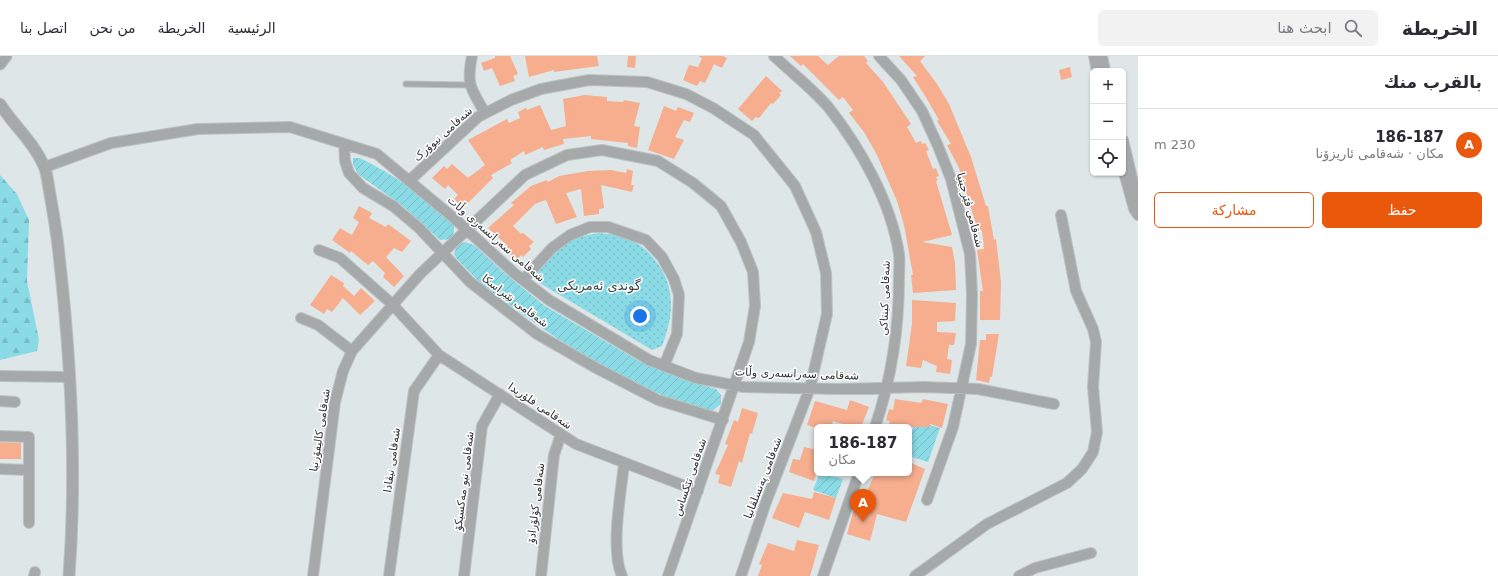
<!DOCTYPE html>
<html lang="ar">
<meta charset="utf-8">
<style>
:root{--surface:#fff;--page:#f2f2f3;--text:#2b2b33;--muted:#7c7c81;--line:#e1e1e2;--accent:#ea580c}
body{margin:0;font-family:"DejaVu Sans",Vazirmatn,sans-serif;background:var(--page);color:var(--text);direction:rtl}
.controls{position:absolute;right:12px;top:12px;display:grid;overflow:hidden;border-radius:6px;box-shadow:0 1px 3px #0004}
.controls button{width:36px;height:36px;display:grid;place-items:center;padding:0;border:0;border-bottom:1px solid var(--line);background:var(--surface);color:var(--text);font:20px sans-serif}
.you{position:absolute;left:640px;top:260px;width:14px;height:14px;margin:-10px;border:3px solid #fff;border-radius:50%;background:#1a73e8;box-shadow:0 0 0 6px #1a73e833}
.badge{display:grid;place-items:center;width:26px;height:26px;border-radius:50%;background:var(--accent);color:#fff;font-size:13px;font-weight:700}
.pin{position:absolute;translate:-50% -33px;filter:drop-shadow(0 1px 2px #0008)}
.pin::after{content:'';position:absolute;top:21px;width:14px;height:12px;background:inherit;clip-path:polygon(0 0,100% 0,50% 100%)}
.popup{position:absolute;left:814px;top:368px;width:98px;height:52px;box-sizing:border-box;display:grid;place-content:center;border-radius:6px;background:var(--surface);filter:drop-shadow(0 1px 3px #0005);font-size:13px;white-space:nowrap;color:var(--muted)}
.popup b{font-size:15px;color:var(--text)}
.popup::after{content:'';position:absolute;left:50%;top:100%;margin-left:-8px;border:8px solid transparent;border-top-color:var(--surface)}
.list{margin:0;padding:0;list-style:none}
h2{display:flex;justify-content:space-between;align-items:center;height:52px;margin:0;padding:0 16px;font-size:17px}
h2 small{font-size:13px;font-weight:400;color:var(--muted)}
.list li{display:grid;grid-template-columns:26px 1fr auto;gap:12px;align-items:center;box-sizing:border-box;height:72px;padding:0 16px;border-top:1px solid var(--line)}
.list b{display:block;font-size:15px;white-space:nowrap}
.list p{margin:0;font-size:13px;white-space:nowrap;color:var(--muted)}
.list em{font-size:13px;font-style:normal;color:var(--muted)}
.actions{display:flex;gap:8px;padding:12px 16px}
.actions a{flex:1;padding:9px 0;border:1px solid var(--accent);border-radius:6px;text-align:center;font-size:14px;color:var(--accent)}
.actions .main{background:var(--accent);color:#fff}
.icon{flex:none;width:22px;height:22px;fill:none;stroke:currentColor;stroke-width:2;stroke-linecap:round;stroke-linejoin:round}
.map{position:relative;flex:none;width:1138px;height:520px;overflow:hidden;direction:ltr}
header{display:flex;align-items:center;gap:24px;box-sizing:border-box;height:56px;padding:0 20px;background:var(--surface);border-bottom:1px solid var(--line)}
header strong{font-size:19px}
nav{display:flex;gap:22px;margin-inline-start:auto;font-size:14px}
.search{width:280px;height:36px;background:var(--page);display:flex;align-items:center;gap:10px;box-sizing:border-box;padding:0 14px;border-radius:6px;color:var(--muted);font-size:15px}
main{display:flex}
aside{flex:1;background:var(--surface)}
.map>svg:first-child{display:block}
.grass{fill:url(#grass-dots)}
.forest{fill:url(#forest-firs)}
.garden{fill:url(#garden-furrows)}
.building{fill:#f6ae8f}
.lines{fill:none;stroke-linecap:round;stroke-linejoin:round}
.service-casing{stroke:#bcc2c3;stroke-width:7}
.minor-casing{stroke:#bcc2c3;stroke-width:12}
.tertiary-casing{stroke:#bcc2c3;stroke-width:13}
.service{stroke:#a6a9a9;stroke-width:5}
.minor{stroke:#a6a9a9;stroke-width:10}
.tertiary{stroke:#a6a9a9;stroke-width:11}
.labels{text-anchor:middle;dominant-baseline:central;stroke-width:3;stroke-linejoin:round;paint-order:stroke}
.street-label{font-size:11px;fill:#303233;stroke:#fff}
.quarter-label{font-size:13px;fill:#3e4445;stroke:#fff}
</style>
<header>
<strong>الخريطة</strong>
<div class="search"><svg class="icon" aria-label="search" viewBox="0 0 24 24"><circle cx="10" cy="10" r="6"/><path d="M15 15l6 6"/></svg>ابحث هنا</div>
<nav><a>الرئيسية</a><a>الخريطة</a><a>من نحن</a><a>اتصل بنا</a></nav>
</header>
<main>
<aside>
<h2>بالقرب منك<small></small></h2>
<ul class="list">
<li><span class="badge">A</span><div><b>186-187</b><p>مكان · شەقامی ئاریزۆنا</p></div><em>230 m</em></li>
</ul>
<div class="actions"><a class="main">حفظ</a><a>مشاركة</a></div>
</aside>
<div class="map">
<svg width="1138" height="520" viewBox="0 0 1138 520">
<defs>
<pattern id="grass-dots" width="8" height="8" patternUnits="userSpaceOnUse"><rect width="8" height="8" fill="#8adbe5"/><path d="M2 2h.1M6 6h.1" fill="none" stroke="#77bcc5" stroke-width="1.8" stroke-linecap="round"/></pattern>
<pattern id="forest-firs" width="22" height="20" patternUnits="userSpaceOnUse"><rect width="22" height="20" fill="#8adbe5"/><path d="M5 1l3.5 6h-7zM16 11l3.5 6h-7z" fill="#77bcc5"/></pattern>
<pattern id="garden-furrows" width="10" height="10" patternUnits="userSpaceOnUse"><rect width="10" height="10" fill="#8adbe5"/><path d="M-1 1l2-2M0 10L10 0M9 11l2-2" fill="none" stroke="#77bcc5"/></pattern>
</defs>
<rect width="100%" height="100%" fill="#dfe6e7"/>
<!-- grass -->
<path class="grass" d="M599 177C607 178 618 179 626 182 638 186 647 194 655 204 676 230 674 260 662 290L652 294 538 226V214L551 198 564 188 578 181Z"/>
<!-- forest -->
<path class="forest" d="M0 119 17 138 29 164 27 225 39 284 37 295 0 304Z"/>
<!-- garden -->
<path class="garden" d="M353 102H360C395 119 426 142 454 168V176L451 183 440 184 404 151 358 118 353 108Z
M465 186 474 189 502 215 545 250 637 304 688 325 716 333 721 339V348L712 355 683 348 622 322 558 283 485 232 457 203 454 198 457 189Z
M915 365 940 372 928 406 909 400V385Z
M820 417 843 423 836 442 813 434Z"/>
<!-- building -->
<path class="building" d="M495 0H510L518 18 513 20 515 25 500 30 492 12 484 15 481 7 495 2Z
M525 0H597L599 10 554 16V14L529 21Z
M628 0H636L635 12 627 11Z
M698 0H723L727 2 722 12 714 8 705 27 700 25 697 30 683 24 689 9 698 11 702 2Z
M790 0H818L828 9 839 0H864L868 5 866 7 883 26 911 68 907 71 916 87 921 85 922 88 925 87 929 94 926 95 933 113 936 112 939 120 936 121 938 124 936 125 952 179 922 186 952 191 955 207 956 234 913 237 911 219H913L904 169 897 145 877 99 864 76 849 57 853 54 843 41 839 44 803 8 801 10Z
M899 0H925L920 5 937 28 949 48 971 101 986 150H988L994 184 996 183 1001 226 1000 264H980V235H983L977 194 984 193 982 174 978 175 959 112 947 89 951 88 937 65 939 64 927 43 913 21 917 20Z
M1070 11 1072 21 1061 24 1059 14Z
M766 20 782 35 779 37 781 39 773 48 771 47 759 62 756 61 752 65 738 53Z
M585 39 607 41V45L623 46 624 44 640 47 634 70 640 71 637 92 628 90V87L591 83V80L563 83 564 88 544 94 543 91 525 99 524 95 510 104 512 107 491 119 493 122 463 152 454 143 458 139 448 129 445 133 432 122 444 110 447 113 452 108 468 122 485 109 468 84 507 63 509 67 520 62 518 56 526 52 527 54 540 49 551 74 566 70 563 43Z
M664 50 676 55 678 51 694 57 690 66 684 64 675 81 684 84 674 103 648 94Z
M627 113 633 115 631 129H634L632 136 601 129 604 152 599 153V158L584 160 581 133 566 137 577 161 556 168 546 144 535 148 513 170 521 178 523 177 534 186 529 190 531 193 523 201 521 199 517 204 505 193 508 190 488 172 514 149 511 147 531 130 547 124 548 126 559 120 588 115 611 114 626 117Z
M359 150 372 157 369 162 386 171 388 168 411 185 402 196 394 192 386 201 404 220 394 231 383 221 385 217 373 205 368 209 351 195 350 197 332 184 340 172 352 179 359 166 353 162Z
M331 219 344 227 343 230 354 240 361 232 375 245 360 259 343 242 332 256 327 253 324 258 310 249Z
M912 244 956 247 955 265 937 266V276L956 277 954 289H949L947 303 952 304 950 318 936 316 937 310 923 304 921 312 906 310 912 268Z
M986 278H999L992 321H990L989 327 976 324 980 284H986Z
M895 343 921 347 923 343 948 348 942 372 930 368V371H888L890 365 886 364 889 353 893 354Z
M850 344 869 351 861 371H852L833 365 831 371 817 372 807 369 815 345 847 354Z
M742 352 758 357 752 378 750 377 742 407 739 405 731 431 718 427 720 419 715 418 728 389 725 388 734 364 738 366Z
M0 386 21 387V403H0Z
M804 391 817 394V414L814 425 789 416 793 403 800 404Z
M909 406 925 413 906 466 877 458 870 485 847 478 856 446 862 448 875 417H909Z
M814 436 836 442 829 464 805 456 799 472 772 462 783 437 812 443Z
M797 484 819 489 810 520H758L762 509 759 508 768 487 794 495Z"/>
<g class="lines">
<defs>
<path id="service" d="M406 28 469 29"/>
<path id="minor" d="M472 0C466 30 471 32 485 57
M774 0C792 17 813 33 829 52 861 93 891 146 899 198 900 206 899 215 899 222 899 272 891 324 875 371
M879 0 901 24 922 55 938 90 951 123 970 198 972 239 971 288 953 371 927 444
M1094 0 1097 15
M1102 0 1105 15
M1123 84 1138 147
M344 88 345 105 349 117 363 132 393 150 419 172 470 226 537 278 596 312 658 344 723 364
M45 111 111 87 198 73 290 71 377 98 455 163 514 217 549 244 649 304 696 322 744 331 837 333 924 331 978 333 1054 348
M1123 113 1134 153 1138 159
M409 125 478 61 511 44 541 33 589 24 647 26 686 38 713 52 754 79 795 130 816 176 826 217 827 258 810 332 766 446 741 520
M319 194 340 202 392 248 439 299 576 388 698 435
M523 224 552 192 570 179 590 171H608L646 184 662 201 674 223 679 239 677 278 664 310
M301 262 318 269 352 295
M0 320 70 321
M0 345 15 346
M0 380 29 381V467
M0 413 29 414
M34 520 35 516
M313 520 335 346 343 315 352 295 420 218 525 119 567 99 602 94 658 105 693 127 721 150 741 186 753 216 755 250 749 286 668 520
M389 520 414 335 439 299
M464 520 482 370 500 338
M541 520 554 399 561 378
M622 520C610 494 621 437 624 408
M823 520 859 417
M915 520 987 468 1067 427 1082 413 1093 396 1097 376 1093 331 1096 286 1093 273 1076 235 1061 159
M1019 520 1035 512 1091 497"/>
<path id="tertiary" d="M0 8 6 0
M0 48C14 70 33 85 44 110 47 117 48 126 49 133 53 155 57 177 59 199 71 304 77 415 69 520"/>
</defs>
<!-- service casing -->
<use href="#service" class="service-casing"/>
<!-- minor casing -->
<use href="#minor" class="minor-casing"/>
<!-- tertiary casing -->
<use href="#tertiary" class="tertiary-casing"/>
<!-- service -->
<use href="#service" class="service"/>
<!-- minor -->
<use href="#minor" class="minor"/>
<!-- tertiary -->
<use href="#tertiary" class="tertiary"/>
</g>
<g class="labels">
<!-- street labels -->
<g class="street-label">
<text transform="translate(443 78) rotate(-42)">شەقامی نیوۆرک</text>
<text transform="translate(970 154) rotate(75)">شەقامی ڤێرجینیا</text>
<text transform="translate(496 183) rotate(41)">شەقامی سەرانسەری وڵات</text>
<text transform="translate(885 242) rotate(-88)">شەقامی کینتاکی</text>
<text transform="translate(515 245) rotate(37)">شەقامی نێبراسکا</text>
<text transform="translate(797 318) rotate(2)">شەقامی سەرانسەری وڵات</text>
<text transform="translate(540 350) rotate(34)">شەقامی فلۆریدا</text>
<text transform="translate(320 374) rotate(-81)">شەقامی کالیفۆرنیا</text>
<text transform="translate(392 404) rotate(-82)">شەقامی نیڤادا</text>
<text transform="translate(690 421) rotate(-71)">شەقامی تێکساس</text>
<text transform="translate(763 422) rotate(-69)">شەقامی پەنسلڤانیا</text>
<text transform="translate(464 425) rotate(-83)">شەقامی نیو مەکسیکۆ</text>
<text transform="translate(536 447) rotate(-83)">شەقامی کۆلۆرادۆ</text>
</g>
<!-- quarter labels -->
<g class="quarter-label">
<text x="599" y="229">گوندی ئەمریکی</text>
</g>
</g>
</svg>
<div class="controls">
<button>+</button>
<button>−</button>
<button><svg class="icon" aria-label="locate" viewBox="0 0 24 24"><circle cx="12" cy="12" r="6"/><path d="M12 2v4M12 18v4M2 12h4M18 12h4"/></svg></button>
</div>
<div class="you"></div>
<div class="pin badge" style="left:863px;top:466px">A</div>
<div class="popup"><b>186-187</b>مكان</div>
</div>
</main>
